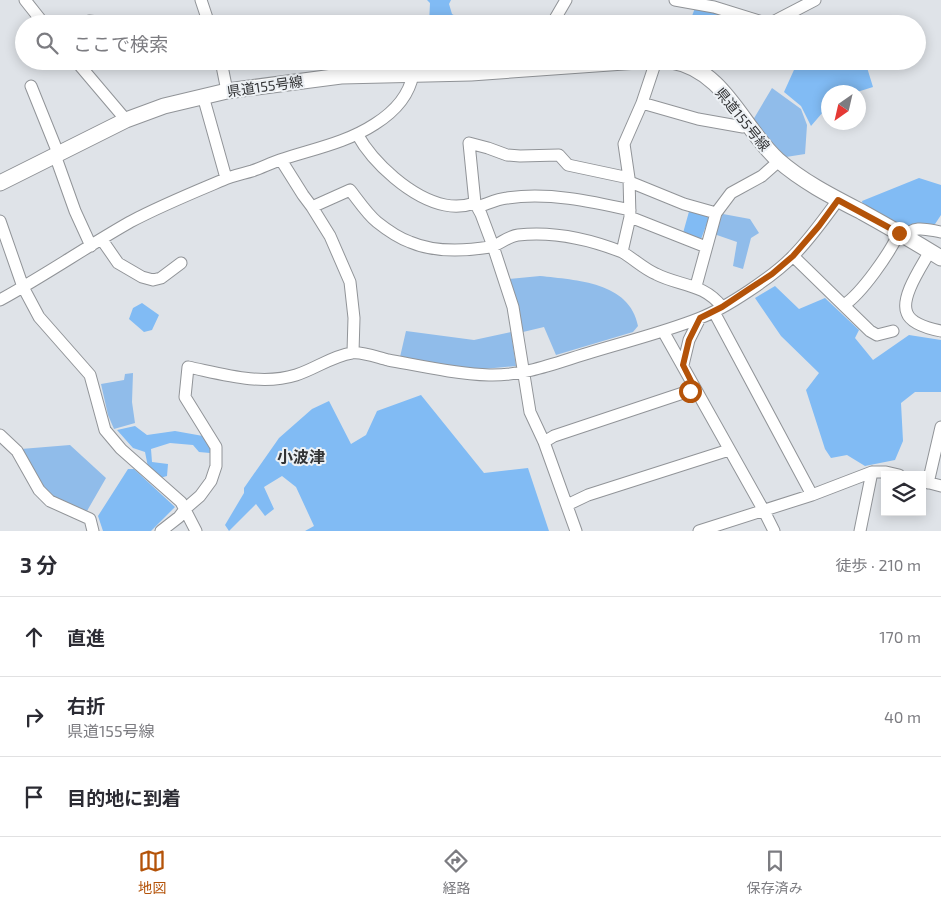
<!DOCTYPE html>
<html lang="ja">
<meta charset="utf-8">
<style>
:root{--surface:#fff;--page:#f2f2f3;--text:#2b2b33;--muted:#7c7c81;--line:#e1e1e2;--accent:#b45309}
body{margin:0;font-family:"Exo 2","Noto Sans JP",sans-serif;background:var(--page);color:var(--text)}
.controls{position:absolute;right:15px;bottom:15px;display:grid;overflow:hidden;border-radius:0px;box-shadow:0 2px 12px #0003}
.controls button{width:45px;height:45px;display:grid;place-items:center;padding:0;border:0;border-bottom:1px solid var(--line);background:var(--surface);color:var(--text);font:25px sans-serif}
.compass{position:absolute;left:821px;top:85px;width:45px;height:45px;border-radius:50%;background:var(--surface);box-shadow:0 2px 12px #0003;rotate:214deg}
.stop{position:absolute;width:15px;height:15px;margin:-11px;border:4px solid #b45309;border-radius:50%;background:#fff}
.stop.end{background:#b45309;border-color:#fff;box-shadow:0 1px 5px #0008}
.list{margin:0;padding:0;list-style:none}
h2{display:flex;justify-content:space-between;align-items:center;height:65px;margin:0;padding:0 20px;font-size:21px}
h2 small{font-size:16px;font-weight:400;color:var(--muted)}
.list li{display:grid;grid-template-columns:32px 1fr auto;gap:15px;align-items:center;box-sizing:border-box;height:80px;padding:0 20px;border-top:1px solid var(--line)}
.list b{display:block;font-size:19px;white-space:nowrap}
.list p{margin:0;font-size:16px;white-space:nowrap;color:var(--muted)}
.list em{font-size:16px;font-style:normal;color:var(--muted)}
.icon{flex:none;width:28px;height:28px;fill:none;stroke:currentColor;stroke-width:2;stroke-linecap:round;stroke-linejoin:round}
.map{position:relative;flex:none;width:941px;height:531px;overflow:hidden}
.search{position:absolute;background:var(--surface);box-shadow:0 2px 12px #0003;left:15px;right:15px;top:15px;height:55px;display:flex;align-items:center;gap:12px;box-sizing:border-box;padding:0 18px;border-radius:28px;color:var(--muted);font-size:19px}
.sheet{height:305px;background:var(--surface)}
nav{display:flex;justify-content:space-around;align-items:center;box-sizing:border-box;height:70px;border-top:1px solid var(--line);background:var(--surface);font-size:14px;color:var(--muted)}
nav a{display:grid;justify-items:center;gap:2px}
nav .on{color:var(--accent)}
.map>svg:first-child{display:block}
.green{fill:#90bcea}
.forest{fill:#81bbf4}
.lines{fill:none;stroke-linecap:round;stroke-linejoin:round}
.minor-casing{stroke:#919498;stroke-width:13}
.secondary-casing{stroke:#919498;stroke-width:17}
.minor{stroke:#fff;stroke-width:11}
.secondary{stroke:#fff;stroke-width:15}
.route{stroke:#b45309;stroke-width:6}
.labels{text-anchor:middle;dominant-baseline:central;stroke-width:4;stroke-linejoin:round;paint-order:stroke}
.street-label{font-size:14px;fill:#323335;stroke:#edf1f5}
.quarter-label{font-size:16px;font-weight:bold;fill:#323335;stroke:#edf1f5}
</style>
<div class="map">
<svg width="941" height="531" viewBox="0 0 941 531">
<rect width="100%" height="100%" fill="#dfe3e8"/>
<!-- green -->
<path class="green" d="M772 88 801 109 807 125 805 154 786 157 778 150 753 120Z
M723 214 750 219 759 233 751 238 743 269 733 266 737 242 714 234 719 220Z
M540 276C576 280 630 282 638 326L633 332 556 355 544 327 523 332 509 279Z
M406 331 474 340 511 332 516 366 473 370 400 357Z
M133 373 132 402 135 423 114 429 108 415 101 384 124 380 125 374Z
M70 445 106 478 87 511 54 498 40 484 21 449Z"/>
<!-- forest -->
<path class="forest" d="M427 0H451L449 4 452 14 469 24H429L430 3Z
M695 8 745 21V24H689Z
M798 61H865L873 87 857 92H828V109L823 112 811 126 801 106 784 92Z
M919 178 941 185V215L935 224 902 227 863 206 862 201Z
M690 208 710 215 700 242 683 233Z
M775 286 799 309 825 298 859 330 855 338 873 360 909 335 941 340V392H915L901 403 903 441 895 460 865 466 847 455 831 458 825 449 806 390 819 373 781 336 755 298Z
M142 303 159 315 152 330 144 332 129 319 133 308Z
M421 395 484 473 528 468 549 531H305L314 526 296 487 282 476 264 487 274 509 265 516 256 504 229 531 225 525 244 493V488L279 438 312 409 329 401 351 444 366 435 377 411Z
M135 426 147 435 175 431 203 436 210 446V453L199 452 193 445 170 443 151 449 152 462 168 464 167 476 160 478 148 467 145 452 133 448 117 430Z
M128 469H134L175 507 151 531H103L98 516Z"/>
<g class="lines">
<defs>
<path id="minor" d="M25 0 44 24
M201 0 209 24
M675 0 714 7 769 24
M86 24 89 21 117 24
M552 24 566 0
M769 24 815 0
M76 61 126 120
M221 61 227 91
M656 61 642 103 624 144 629 178 630 217 622 252C634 259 644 269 656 274 679 286 704 283 722 307
M699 72 711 61
M31 86 58 153
M203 96 226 178
M642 103 698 119 743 127 748 125
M357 134C373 163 411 198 445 205 455 207 466 206 475 203
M55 155 75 211 91 246
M281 160 303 195 312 207 350 190C358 200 367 214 377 222 387 230 399 238 410 242 433 252 465 251 490 247 499 245 508 236 518 235 554 231 589 239 622 252
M630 182 684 204 716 213
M312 207 330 236 350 282 354 318 353 352
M477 207C487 204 497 199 507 198 548 192 590 201 630 210
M630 217 706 247
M0 221 23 287 39 317 90 375 105 430 121 449 181 502 196 531
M905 237C914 224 928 230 941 232
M102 240 118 263 142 277 153 280 161 278 181 263
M930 251C922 266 900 297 907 313 911 324 931 329 941 331
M793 256 870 331 877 335 893 331
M696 286 716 213 731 193 762 176 779 161
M0 300C44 276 86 247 130 222 160 206 192 193 223 180 232 176 242 174 252 171 261 168 271 163 280 160 313 149 346 143 375 124 394 112 409 97 413 74
M844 305C862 293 889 254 899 233
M714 312 812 495
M663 331 764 511 774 531
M683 365 689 340 700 318
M0 435 17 451 39 490 50 501 90 519 93 531
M544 442 554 436 695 389
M922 481 941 486
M928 483 941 427
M567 505 588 495 729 450
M161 531 179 517 185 509 200 496 211 481 216 466V447L185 397 188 367C222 374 261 386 296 375 315 369 332 356 352 353 361 351 379 358 388 360 421 366 456 374 489 375 525 376 558 362 592 352 628 341 665 332 700 318 726 308 774 276 793 256 810 239 824 219 838 200
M576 531 544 442 530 412 513 307 493 246 481 214 475 203 469 143 488 148 507 155 520 156 559 155 568 165 629 178
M699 531 812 495 872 472H886L899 475
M860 531 872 472"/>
<path id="secondary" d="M672 61C725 70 743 129 778 160 803 182 833 197 862 212 889 227 915 242 941 258
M0 183 126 120 164 106 227 91 341 76 471 73 638 61"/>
</defs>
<!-- minor casing -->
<use href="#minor" class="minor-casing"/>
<!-- secondary casing -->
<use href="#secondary" class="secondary-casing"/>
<!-- minor -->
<use href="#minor" class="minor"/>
<!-- secondary -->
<use href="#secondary" class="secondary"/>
</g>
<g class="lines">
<!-- route -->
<path class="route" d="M690 391 695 389 683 365 689 340 700 318 722 307 749 289 772 274 793 256 819 226 838 200 899 233"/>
</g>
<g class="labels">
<!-- street labels -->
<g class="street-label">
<text transform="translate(265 86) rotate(-8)">県道155号線</text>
<text transform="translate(743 119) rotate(51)">県道155号線</text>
</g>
<!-- quarter labels -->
<g class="quarter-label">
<text x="301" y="456">小波津</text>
</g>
</g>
</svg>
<div class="controls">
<button><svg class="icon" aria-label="layers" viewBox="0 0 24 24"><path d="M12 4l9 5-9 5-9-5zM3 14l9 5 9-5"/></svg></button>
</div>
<svg class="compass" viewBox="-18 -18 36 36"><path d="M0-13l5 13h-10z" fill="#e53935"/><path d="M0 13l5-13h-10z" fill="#7c7c81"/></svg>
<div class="stop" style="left:690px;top:391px"></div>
<div class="stop end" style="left:899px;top:233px"></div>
<div class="search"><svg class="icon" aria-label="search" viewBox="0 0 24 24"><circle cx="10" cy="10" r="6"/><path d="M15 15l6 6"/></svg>ここで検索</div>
</div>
<section class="sheet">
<h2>3 分<small>徒歩 · 210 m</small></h2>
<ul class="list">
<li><svg class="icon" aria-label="ahead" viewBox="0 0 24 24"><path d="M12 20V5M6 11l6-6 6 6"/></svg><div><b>直進</b></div><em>170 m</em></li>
<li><svg class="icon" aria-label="right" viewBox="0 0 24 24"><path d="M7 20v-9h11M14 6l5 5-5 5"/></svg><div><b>右折</b><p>県道155号線</p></div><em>40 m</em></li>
<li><svg class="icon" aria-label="arrive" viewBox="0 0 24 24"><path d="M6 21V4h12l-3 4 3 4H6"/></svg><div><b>目的地に到着</b></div></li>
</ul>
</section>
<nav>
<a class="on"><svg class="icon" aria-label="map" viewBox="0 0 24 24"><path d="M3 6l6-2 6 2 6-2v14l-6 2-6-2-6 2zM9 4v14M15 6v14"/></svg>地図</a>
<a><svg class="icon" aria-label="directions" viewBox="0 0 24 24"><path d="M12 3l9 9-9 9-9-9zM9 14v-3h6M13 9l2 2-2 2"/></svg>経路</a>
<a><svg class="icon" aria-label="saved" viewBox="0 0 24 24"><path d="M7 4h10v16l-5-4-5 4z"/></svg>保存済み</a>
</nav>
